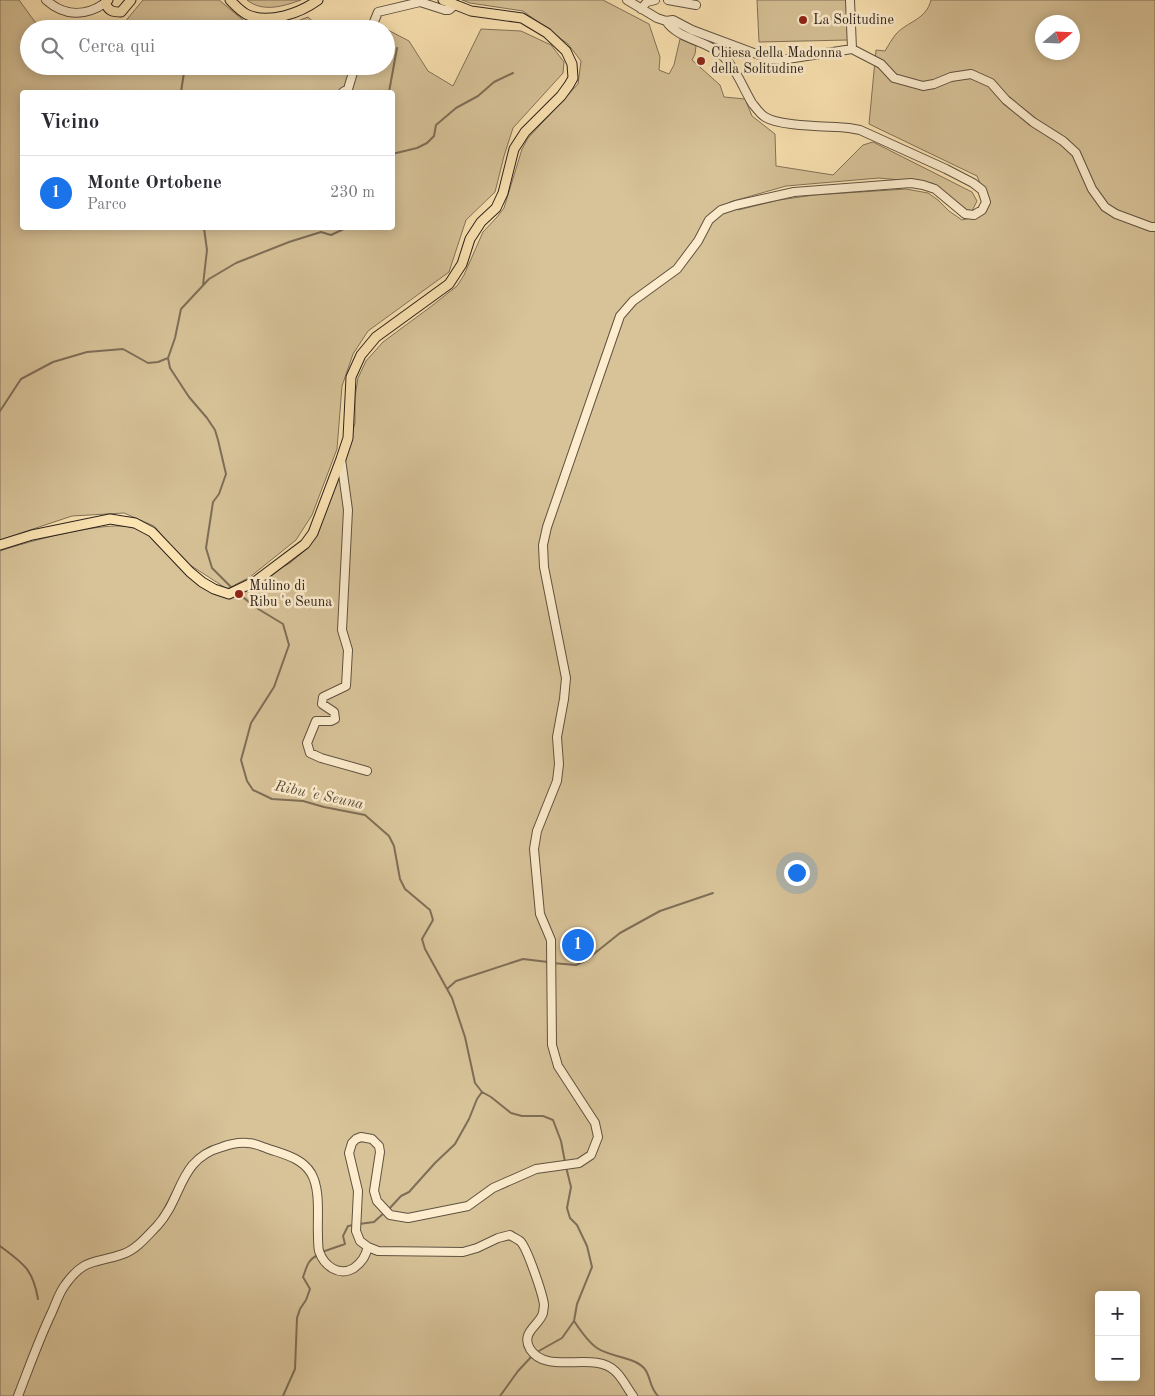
<!DOCTYPE html>
<html lang="it">
<meta charset="utf-8">
<style>
:root{--surface:#fff;--page:#f7f7f7;--text:#2b2b33;--muted:#7c7c81;--line:#e1e1e2;--accent:#1a73e8}
body{margin:0;font-family:"Old Standard TT",serif;background:var(--page);color:var(--text)}
.controls{position:absolute;right:15px;bottom:15px;display:grid;overflow:hidden;border-radius:5px;box-shadow:0 2px 12px #0003}
.controls button{width:45px;height:45px;display:grid;place-items:center;padding:0;border:0;border-bottom:1px solid var(--line);background:var(--surface);color:var(--text);font:25px sans-serif}
.compass{position:absolute;left:1035px;top:15px;width:45px;height:45px;border-radius:50%;background:var(--surface);box-shadow:0 2px 12px #0003;rotate:71deg}
.you{position:absolute;left:796px;top:872px;width:18px;height:18px;margin:-12px;border:4px solid #fff;border-radius:50%;background:#1a73e8;box-shadow:0 0 0 8px #1a73e833}
.badge{display:grid;place-items:center;width:32px;height:32px;border-radius:50%;background:var(--accent);color:#fff;font-size:16px;font-weight:700}
.pin{position:absolute;translate:-50% -50%;border:2px solid #fff;box-shadow:0 1px 5px #0006}
.list{margin:0;padding:0;list-style:none}
h2{display:flex;justify-content:space-between;align-items:center;height:65px;margin:0;padding:0 20px;font-size:21px}
h2 small{font-size:16px;font-weight:400;color:var(--muted)}
.list li{display:grid;grid-template-columns:32px 1fr auto;gap:15px;align-items:center;box-sizing:border-box;height:75px;padding:0 20px;border-top:1px solid var(--line)}
.list b{display:block;font-size:19px;white-space:nowrap}
.list p{margin:0;font-size:16px;white-space:nowrap;color:var(--muted)}
.list em{font-size:16px;font-style:normal;color:var(--muted)}
.icon{flex:none;width:28px;height:28px;fill:none;stroke:currentColor;stroke-width:2;stroke-linecap:round;stroke-linejoin:round}
.map{position:relative;flex:none;width:1155px;height:1396px;overflow:hidden}
.search{position:absolute;background:var(--surface);box-shadow:0 2px 12px #0003;left:20px;top:20px;width:375px;height:55px;display:flex;align-items:center;gap:12px;box-sizing:border-box;padding:0 18px;border-radius:28px;color:var(--muted);font-size:19px}
.panel{position:absolute;background:var(--surface);box-shadow:0 2px 12px #0003;left:20px;top:90px;width:375px;height:140px;border-radius:5px}
.map>svg:first-child{display:block}
.green{fill:#d8c399;stroke:#82725a;fill-rule:evenodd}
.lines{fill:none;stroke-linecap:round;stroke-linejoin:round}
.stream{stroke:#7e6e57;stroke-width:2}
.minor-casing{stroke:#5f5240;stroke-width:10}
.major-casing{stroke:#2b211a;stroke-width:11}
.minor{stroke:#fdedce;stroke-width:8}
.major{stroke:#fce4b3;stroke-width:9}
.poi-dot{fill:#8f2418;stroke:#fdedce;stroke-width:2}
.labels{text-anchor:middle;dominant-baseline:central;stroke-width:5;stroke-linejoin:round;paint-order:stroke}
.poi-label{font-size:14px;fill:#2b211a;stroke:#fdedce;text-anchor:start}
.water-label{font-size:15px;font-style:italic;fill:#5b4e3d;stroke:#fdedce}
</style>
<div class="map">
<svg width="1155" height="1396" viewBox="0 0 1155 1396">
<rect width="100%" height="100%" fill="#fce4b3"/>
<filter id="stains"><feTurbulence type="fractalNoise" baseFrequency=".004" numOctaves="4"/><feColorMatrix values="0 0 0 0 .2 0 0 0 0 .09 0 0 0 0 .02 0 0 0 .5 -.17"/></filter>
<radialGradient id="worn" r=".72"><stop offset=".6" stop-color="#630" stop-opacity="0"/><stop offset="1" stop-color="#630" stop-opacity=".3"/></radialGradient>
<!-- green -->
<path class="green" d="M0 0H19L35 22 60 29H29V66H386V29L409 41 428 71 453 86 481 29 521 31 551 45 564 62 563 73 513 128 504 156 495 192 466 220 449 272 368 331 353 354 342 386 337 449 312 515 296 540 250 577 227 589 184 561 154 526 124 513 72 516 0 540ZM22 92H392V228H22Z
M143 0H219L249 25 274 29H119Z
M247 0H301C284 6 263 13 247 0Z
M462 0H603L649 24 660 57 659 70 669 74 674 65 680 39 696 46 695 54 692 60 720 85 724 97 745 99 752 116 775 134 776 166 833 175 863 145 873 142 972 192 977 201 971 213 932 183 879 178 786 186 730 202 738 210 779 200 814 195 906 189 928 193 938 200 949 211 962 220 979 216 988 203 977 176 869 124 876 50 885 51C888 46 892 39 896 34 908 21 926 20 931 0H1155V1396H0V551C26 542 109 519 134 528 147 532 158 544 169 552 186 567 204 581 221 596L268 575 290 563 305 550 313 538 342 468 355 423V397L358 378 366 361 383 342 429 308 457 286 464 275 483 232 497 217 504 208 522 149 528 138 578 84 581 61 568 44 523 11 470 3ZM1042 22H1072V52H1042ZM1099 1295H1136V1377H1099Z
M757 0H847L848 40 759 42Z
M308 17 321 29H277Z"/>
<g class="lines">
<!-- stream -->
<path class="stream" d="M185 29 186 24
M181 92 185 66
M389 92 397 48
M392 154 417 148 427 143 434 136 436 125 456 108 478 96 494 82 513 73
M203 285 207 250 204 228
M168 358 170 368 189 397 207 418 215 430 218 440 226 474 219 494 213 502 206 548 212 568 232 588
M0 411 21 379 53 362 87 352 123 349 148 363 158 362 168 358 175 338 181 309 209 279 236 263 289 242 321 232 331 235 346 228
M238 593 255 607 283 624 289 645 274 687 251 723 244 749 241 760 247 781 253 790 272 799 303 801 324 807 365 815 389 836 394 846 400 879 405 889 430 910 433 920 422 939 425 949 452 998 465 1037 475 1083 482 1092 491 1097 511 1113 522 1116H543L553 1120 561 1141 565 1162
M552 963 576 965 585 961 620 933 660 911 713 893
M447 989 456 981 523 959 548 962
M566 1167 571 1187 567 1208 570 1218 577 1225 587 1246 592 1267 577 1304 574 1321C580 1330 588 1342 597 1348 610 1357 634 1357 644 1368 651 1376 649 1387 658 1396
M389 1209 401 1196 409 1192 435 1163 455 1144 469 1119 477 1099 482 1092
M359 1224 374 1222 385 1212
M0 1246C23 1263 33 1269 38 1299
M322 1252 345 1244 343 1236 348 1226 354 1225
M537 1352 562 1338 574 1321
M283 1396 295 1369 297 1318 300 1309 306 1300 310 1289 303 1277C307 1267 307 1260 318 1255
M500 1396 518 1371 533 1355"/>
<defs>
<path id="minor" d="M46 0C64 16 85 17 105 3
M627 0 657 18 666 21 673 20 692 30 770 59 781 60 852 49 881 64 894 78 923 86 934 84 951 77 971 74 991 83 1006 100 1033 122 1063 141 1076 153 1092 189 1105 207 1116 214 1151 227H1155
M668 0 696 5
M850 0 852 49
M641 9 647 2 655 0
M371 29 378 12 420 2 445 10H449L455 5
M343 92 348 89 355 66
M341 459 348 510 342 630 348 650 346 686 323 697 322 704 334 712 335 719 331 721H316L307 743 310 753 321 758 367 771
M18 1396C29 1368 39 1339 52 1312 56 1303 59 1293 65 1285 85 1257 95 1264 123 1254 137 1249 147 1236 157 1226 183 1198 178 1159 222 1147 230 1144 239 1142 248 1143 254 1143 260 1146 266 1148 282 1154 301 1157 311 1173 321 1190 317 1217 318 1236 318 1241 318 1246 319 1251 324 1266 339 1277 354 1268 362 1262 365 1257 368 1247
M633 1396C627 1388 622 1377 615 1371 594 1350 547 1376 530 1349 520 1332 540 1325 543 1313 543 1312 544 1306 544 1305 543 1295 527 1247 520 1241 517 1239 513 1237 510 1235L498 1238 477 1248 463 1252 378 1251 368 1247 360 1241 356 1231 358 1191 349 1153 352 1143 356 1139 361 1137 372 1139 379 1146 380 1152 374 1191 377 1201 390 1215 408 1218 468 1206 493 1188 536 1169 579 1163 591 1155 598 1137 595 1123 558 1066 552 1045 551 940 540 914 534 849 537 831 557 781 559 764 557 737 564 699 566 678 544 567 543 545 547 527 620 316 633 301 677 269 698 241 709 220 721 210 736 205 794 192 911 183 923 185 935 189 965 214 974 215 982 210 986 202 982 190 973 183 946 169 860 130 849 128C829 126 781 127 765 117 760 114 756 108 752 103 742 86 736 68 721 54 705 40 678 39 666 21"/>
<path id="major" d="M108 0 105 3C109 11 112 12 121 12L131 0
M230 0C235 5 241 12 248 15 270 24 300 13 318 0
M0 545 32 535 110 519 135 523 152 532 190 572 202 582 214 589 229 594 256 581 305 544 313 533 341 459 348 438 351 377 361 355 376 337 449 284 462 264 470 239 481 222 496 208 503 193 514 149 525 132 561 96 569 85 573 78 572 64 566 51 547 33 522 18 471 11 443 0"/>
</defs>
<!-- minor casing -->
<use href="#minor" class="minor-casing"/>
<!-- major casing -->
<use href="#major" class="major-casing"/>
<!-- minor -->
<use href="#minor" class="minor"/>
<!-- major -->
<use href="#major" class="major"/>
</g>
<!-- markers -->
<g class="poi-dot">
<circle cx="803" cy="20" r="5"/>
<circle cx="701" cy="61" r="5"/>
<circle cx="239" cy="594" r="5"/>
</g>
<g class="labels">
<!-- poi labels -->
<g class="poi-label">
<text x="813" y="20">La Solitudine</text>
<text x="711" y="53">Chiesa della Madonna<tspan x="711" dy="16">della Solitudine</tspan></text>
<text x="249" y="586">Mulino di<tspan x="249" dy="16">Ribu 'e Seuna</tspan></text>
</g>
<!-- water labels -->
<g class="water-label">
<text transform="translate(319 796) rotate(12)">Ribu 'e Seuna</text>
</g>
</g>
<rect width="100%" height="100%" filter="url(#stains)"/>
<rect width="100%" height="100%" fill="url(#worn)"/>
</svg>
<div class="controls">
<button>+</button>
<button>−</button>
</div>
<svg class="compass" viewBox="-18 -18 36 36"><path d="M0-13l5 13h-10z" fill="#e53935"/><path d="M0 13l5-13h-10z" fill="#7c7c81"/></svg>
<div class="you"></div>
<div class="pin badge" style="left:578px;top:945px">1</div>
<div class="search"><svg class="icon" aria-label="search" viewBox="0 0 24 24"><circle cx="10" cy="10" r="6"/><path d="M15 15l6 6"/></svg>Cerca qui</div>
<section class="panel">
<h2>Vicino<small></small></h2>
<ul class="list">
<li><span class="badge">1</span><div><b>Monte Ortobene</b><p>Parco</p></div><em>230 m</em></li>
</ul>
</section>
</div>
